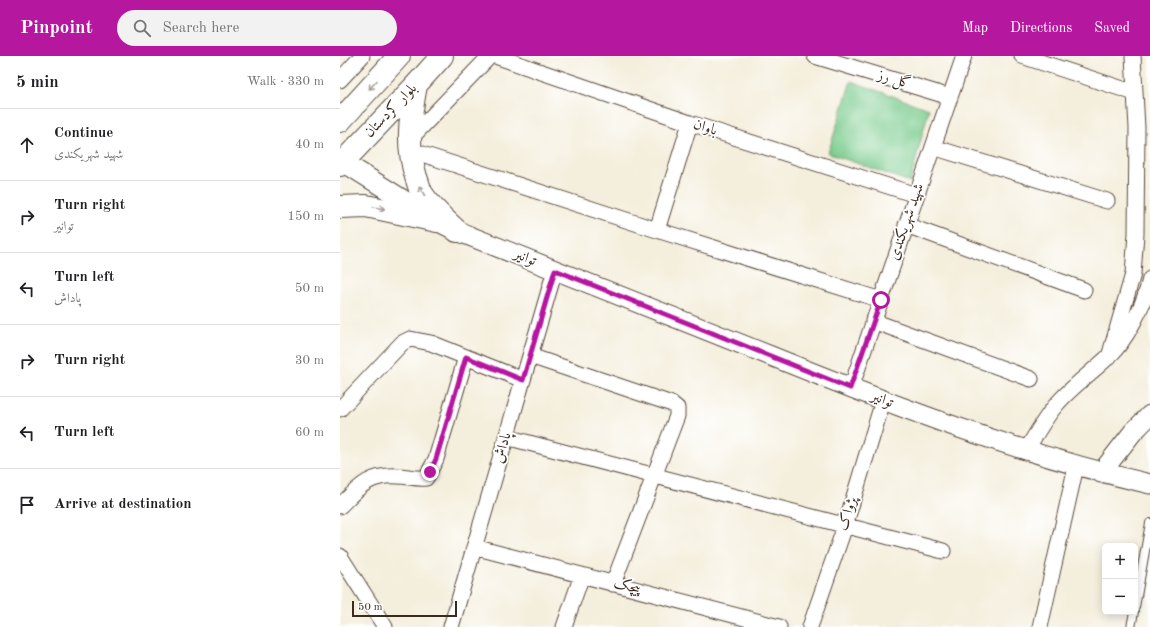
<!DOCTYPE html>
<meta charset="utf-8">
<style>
:root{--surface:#fff;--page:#f2f2f2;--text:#202124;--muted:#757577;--line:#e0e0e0;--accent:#b5179e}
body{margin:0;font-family:"Old Standard TT",Amiri,serif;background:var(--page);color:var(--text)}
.controls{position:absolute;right:12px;bottom:12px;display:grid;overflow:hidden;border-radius:6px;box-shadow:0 2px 10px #0003}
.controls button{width:36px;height:36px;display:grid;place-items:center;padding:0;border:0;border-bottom:1px solid var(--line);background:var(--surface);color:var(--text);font:20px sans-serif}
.scale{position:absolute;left:12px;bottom:10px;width:105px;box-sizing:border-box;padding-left:4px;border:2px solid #3b2a1e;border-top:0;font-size:11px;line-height:14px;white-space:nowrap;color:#3b2a1e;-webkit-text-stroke:3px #fff;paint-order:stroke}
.stop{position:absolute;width:12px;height:12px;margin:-9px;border:3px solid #b5179e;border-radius:50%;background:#fff}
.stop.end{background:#b5179e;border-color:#fff;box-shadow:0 1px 4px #0008}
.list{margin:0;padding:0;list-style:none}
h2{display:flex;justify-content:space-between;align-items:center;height:52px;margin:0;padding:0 16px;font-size:17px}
h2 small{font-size:13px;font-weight:400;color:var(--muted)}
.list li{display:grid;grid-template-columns:26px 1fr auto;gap:12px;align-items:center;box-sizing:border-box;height:72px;padding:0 16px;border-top:1px solid var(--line)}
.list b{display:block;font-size:15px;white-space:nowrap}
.list p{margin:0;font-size:13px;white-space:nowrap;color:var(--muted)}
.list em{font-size:13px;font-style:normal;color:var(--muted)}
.icon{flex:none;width:22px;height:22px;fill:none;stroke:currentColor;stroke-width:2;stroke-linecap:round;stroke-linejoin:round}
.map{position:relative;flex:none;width:810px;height:571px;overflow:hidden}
header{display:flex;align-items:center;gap:24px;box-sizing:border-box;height:56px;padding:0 20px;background:var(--accent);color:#fff}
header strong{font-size:19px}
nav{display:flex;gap:22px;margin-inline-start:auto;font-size:14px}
.search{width:280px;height:36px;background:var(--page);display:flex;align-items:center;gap:10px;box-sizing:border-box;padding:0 14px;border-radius:22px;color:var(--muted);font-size:15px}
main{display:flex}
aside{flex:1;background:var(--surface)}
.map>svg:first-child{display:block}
.green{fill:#7bcc8e;stroke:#5b7b56}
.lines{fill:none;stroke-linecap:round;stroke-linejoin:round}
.service-casing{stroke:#57473a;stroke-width:10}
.minor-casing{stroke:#57473a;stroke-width:17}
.tertiary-casing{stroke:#57473a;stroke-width:21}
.primary-casing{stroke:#57473a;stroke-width:24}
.service{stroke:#fff;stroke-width:8}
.minor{stroke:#fff;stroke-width:15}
.tertiary{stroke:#fff;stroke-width:19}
.primary{stroke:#fff;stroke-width:22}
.oneway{stroke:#a79f9a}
.route{stroke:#b5179e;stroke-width:5}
.labels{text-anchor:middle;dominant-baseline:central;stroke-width:3.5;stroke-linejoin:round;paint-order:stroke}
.street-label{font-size:15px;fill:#3b2a1e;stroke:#fff}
</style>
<header>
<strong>Pinpoint</strong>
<div class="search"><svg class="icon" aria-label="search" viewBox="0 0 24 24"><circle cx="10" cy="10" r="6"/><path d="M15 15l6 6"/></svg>Search here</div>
<nav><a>Map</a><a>Directions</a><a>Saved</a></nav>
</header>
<main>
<aside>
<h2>5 min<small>Walk · 330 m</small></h2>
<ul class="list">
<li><svg class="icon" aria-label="ahead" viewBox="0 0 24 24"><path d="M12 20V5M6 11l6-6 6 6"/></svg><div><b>Continue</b><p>شهید شهریکندی</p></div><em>40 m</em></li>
<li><svg class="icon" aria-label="right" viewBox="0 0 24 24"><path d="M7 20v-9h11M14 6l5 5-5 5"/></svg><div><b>Turn right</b><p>توانیر</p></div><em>150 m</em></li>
<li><svg class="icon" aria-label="left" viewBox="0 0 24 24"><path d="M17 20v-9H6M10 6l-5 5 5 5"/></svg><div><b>Turn left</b><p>پاداش</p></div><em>50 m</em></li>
<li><svg class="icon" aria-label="right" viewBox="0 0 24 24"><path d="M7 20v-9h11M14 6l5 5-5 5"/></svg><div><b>Turn right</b></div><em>30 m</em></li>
<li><svg class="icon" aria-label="left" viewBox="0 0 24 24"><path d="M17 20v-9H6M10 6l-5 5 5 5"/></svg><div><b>Turn left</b></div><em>60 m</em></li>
<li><svg class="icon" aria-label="arrive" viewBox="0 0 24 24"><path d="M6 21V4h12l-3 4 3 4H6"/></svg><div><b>Arrive at destination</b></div></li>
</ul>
</aside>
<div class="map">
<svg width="810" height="571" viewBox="0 0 810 571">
<rect width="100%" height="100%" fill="#fff"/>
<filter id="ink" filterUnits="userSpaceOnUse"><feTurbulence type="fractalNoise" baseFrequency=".025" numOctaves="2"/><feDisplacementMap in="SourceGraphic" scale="8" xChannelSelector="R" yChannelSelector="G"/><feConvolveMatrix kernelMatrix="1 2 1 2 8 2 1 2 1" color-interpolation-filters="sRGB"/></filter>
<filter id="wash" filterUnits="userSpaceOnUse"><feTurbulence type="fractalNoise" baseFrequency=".012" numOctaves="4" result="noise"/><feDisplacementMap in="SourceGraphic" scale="16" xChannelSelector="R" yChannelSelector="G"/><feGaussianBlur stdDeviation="0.9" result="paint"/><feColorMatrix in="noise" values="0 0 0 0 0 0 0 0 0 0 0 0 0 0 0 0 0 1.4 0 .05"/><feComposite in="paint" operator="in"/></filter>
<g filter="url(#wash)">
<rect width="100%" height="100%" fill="#f4eedc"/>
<!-- green -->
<path class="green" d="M511 25 589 53 570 126 488 97Z"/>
</g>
<g filter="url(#ink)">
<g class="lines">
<defs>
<path id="service" d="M795 551 810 467
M791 571 794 556"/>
<path id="minor" d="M155 0 350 67 576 139
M475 0 610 41
M682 0 795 37
M0 24 22 0
M69 84 150 0
M593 91 767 145
M70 94 317 174 541 244
M566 169 744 234
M317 174 350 67
M533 265 691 323
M190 300 332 348 337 352V360L273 528
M769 301 793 218 796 178 797 72 793 0
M511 332 624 0
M0 353 62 287 70 283 91 287 183 324
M166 381 603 495
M686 395C695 380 704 363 716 349 731 331 750 318 767 302 786 286 805 247 810 223
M0 450C19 431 29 418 58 420 67 420 76 423 86 422L96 403 126 301
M134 491 439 571
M0 500 45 571
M111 571 215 214
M224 571 242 519
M470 571 505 470 543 345
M700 571 736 410"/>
<path id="tertiary" d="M0 104 97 165 117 175C221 216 326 258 431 300 555 350 679 398 810 428
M761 417 793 376 810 359"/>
<path id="primary" d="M76 29C70 61 66 89 76 121 78 126 79 131 81 136 90 151 104 163 117 175
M0 65 59 0
M0 109 76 29 102 0
M0 151 26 150 97 165"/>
</defs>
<!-- service casing -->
<use href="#service" class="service-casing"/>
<!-- minor casing -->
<use href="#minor" class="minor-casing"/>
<!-- tertiary casing -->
<use href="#tertiary" class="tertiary-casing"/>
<!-- primary casing -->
<use href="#primary" class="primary-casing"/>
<!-- service -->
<use href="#service" class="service"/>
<!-- minor -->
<use href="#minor" class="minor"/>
<!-- tertiary -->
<use href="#tertiary" class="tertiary"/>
<!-- primary -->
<use href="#primary" class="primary"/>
</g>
<!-- one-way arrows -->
<defs><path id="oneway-shaft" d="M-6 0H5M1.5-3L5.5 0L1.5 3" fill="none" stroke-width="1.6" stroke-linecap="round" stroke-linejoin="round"/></defs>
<g class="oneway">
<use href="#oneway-shaft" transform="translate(33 29) rotate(132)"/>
<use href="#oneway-shaft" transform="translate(82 135) rotate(-119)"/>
<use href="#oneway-shaft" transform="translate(39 152) rotate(10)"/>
</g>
</g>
<g class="lines" filter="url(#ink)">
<!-- route -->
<path class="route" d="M90 416 96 403 126 301 183 324 215 214 510 332 541 244"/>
</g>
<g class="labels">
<!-- street labels -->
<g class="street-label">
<text transform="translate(554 24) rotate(17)">گل رز</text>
<text transform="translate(51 55) rotate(-46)">بلوار کردستان</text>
<text transform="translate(365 72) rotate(18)">باوان</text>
<text transform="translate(567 166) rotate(-71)">شهید شهریکندی</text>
<text transform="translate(185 202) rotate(22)">توانیر</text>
<text transform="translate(542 344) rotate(21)">توانیر</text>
<text transform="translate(163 392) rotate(-74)">پاداش</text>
<text transform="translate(508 458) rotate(-72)">پژواک</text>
<text transform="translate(287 531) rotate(15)">پیچک</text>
</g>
</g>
</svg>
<div class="controls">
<button>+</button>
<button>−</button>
</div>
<div class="scale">50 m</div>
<div class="stop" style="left:541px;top:244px"></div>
<div class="stop end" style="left:90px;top:416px"></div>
</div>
</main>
